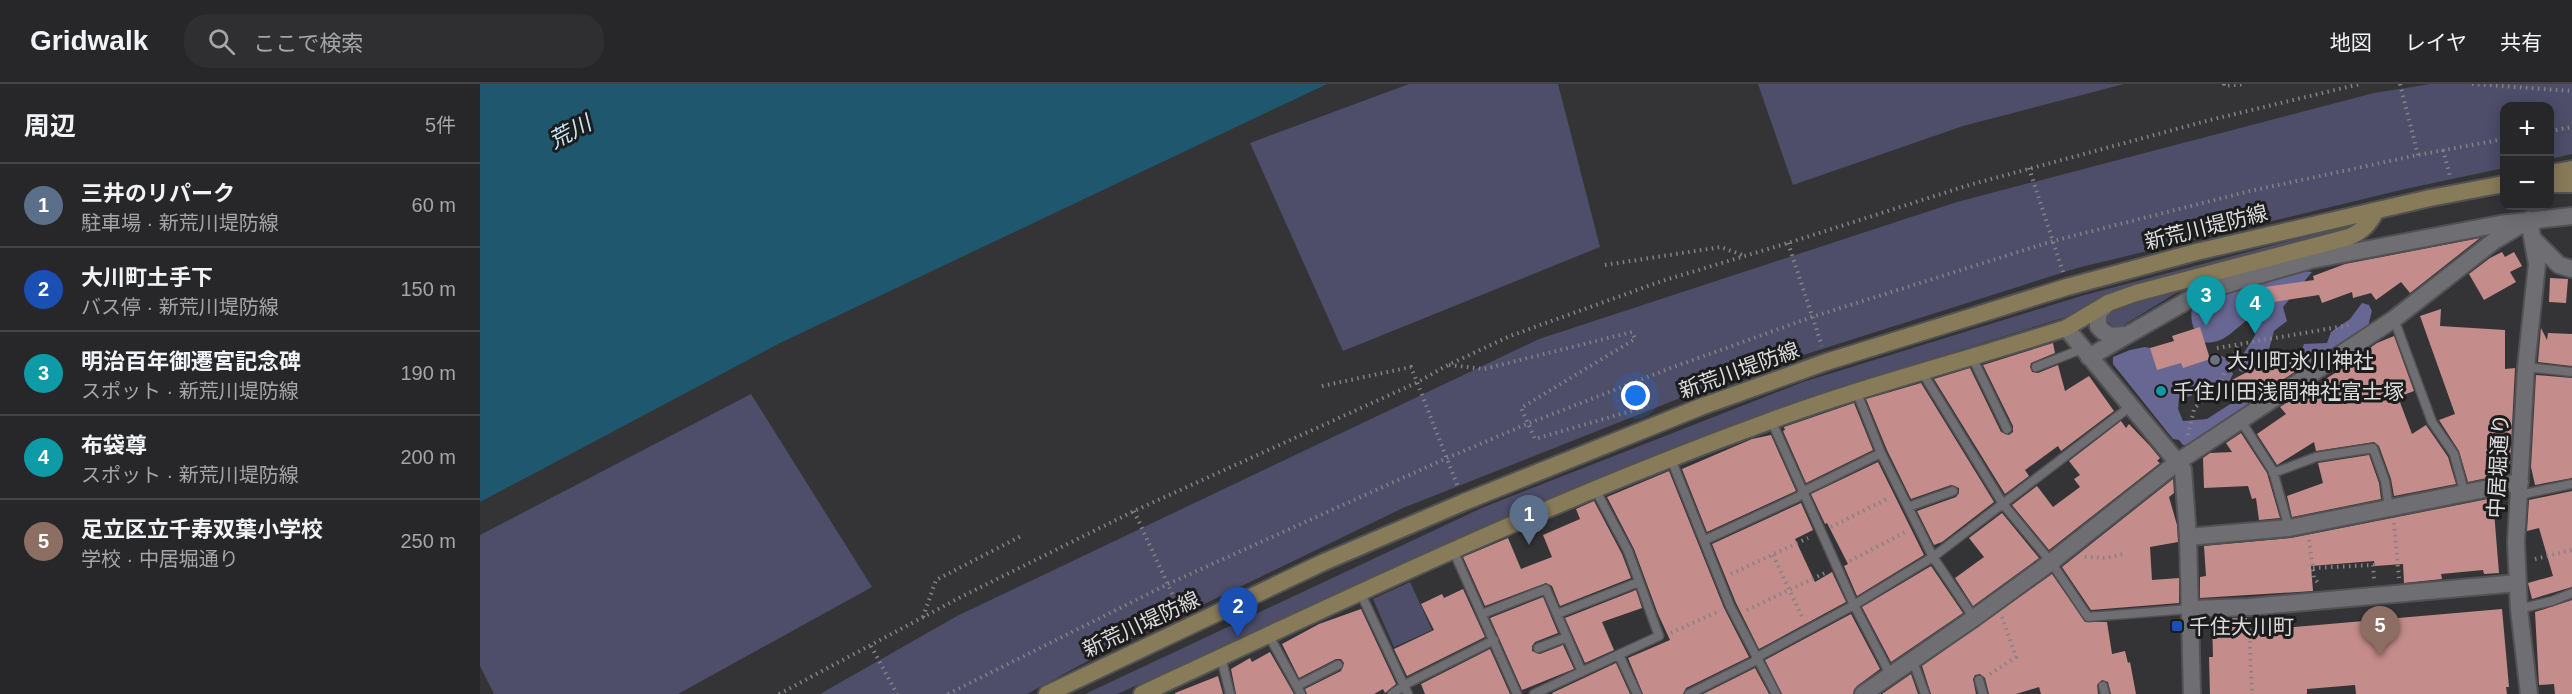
<!DOCTYPE html>
<html lang="ja">
<meta charset="utf-8">
<style>
:root{--surface:#272729;--page:#2f2f31;--text:#f1f3f6;--muted:#a4a5a8;--line:#434446;--accent:#db2777}
body{margin:0;font-family:Arial,"Noto Sans JP",sans-serif;background:var(--page);color:var(--text)}
.controls{position:absolute;right:18px;top:18px;display:grid;overflow:hidden;border-radius:12px;box-shadow:0 3px 15px #0003}
.controls button{width:54px;height:54px;display:grid;place-items:center;padding:0;border:0;border-bottom:2px solid var(--line);background:var(--surface);color:var(--text);font:30px sans-serif}
.you{position:absolute;left:1156px;top:312px;width:21px;height:21px;margin:-15px;border:4px solid #fff;border-radius:50%;background:#1a73e8;box-shadow:0 0 0 9px #1a73e833}
.badge{display:grid;place-items:center;width:39px;height:39px;border-radius:50%;background:var(--accent);color:#fff;font-size:20px;font-weight:700}
.pin{position:absolute;translate:-50% -50px;filter:drop-shadow(0 2px 3px #0008)}
.pin::after{content:'';position:absolute;top:32px;width:21px;height:18px;background:inherit;clip-path:polygon(0 0,100% 0,50% 100%)}
.list{margin:0;padding:0;list-style:none}
h2{display:flex;justify-content:space-between;align-items:center;height:78px;margin:0;padding:0 24px;font-size:26px}
h2 small{font-size:20px;font-weight:400;color:var(--muted)}
.list li{display:grid;grid-template-columns:39px 1fr auto;gap:18px;align-items:center;box-sizing:border-box;height:84px;padding:0 24px;border-top:2px solid var(--line)}
.list b{display:block;font-size:22px;white-space:nowrap}
.list p{margin:0;font-size:20px;white-space:nowrap;color:var(--muted)}
.list em{font-size:20px;font-style:normal;color:var(--muted)}
.icon{flex:none;width:33px;height:33px;fill:none;stroke:currentColor;stroke-width:2;stroke-linecap:round;stroke-linejoin:round}
.map{position:relative;flex:none;width:2092px;height:610px;overflow:hidden}
header{display:flex;align-items:center;gap:36px;box-sizing:border-box;height:84px;padding:0 30px;background:var(--surface);border-bottom:2px solid var(--line)}
header strong{font-size:28px}
nav{display:flex;gap:33px;margin-inline-start:auto;font-size:21px}
.search{width:420px;height:54px;background:var(--page);display:flex;align-items:center;gap:15px;box-sizing:border-box;padding:0 21px;border-radius:24px;color:var(--muted);font-size:22px}
main{display:flex}
aside{flex:1;background:var(--surface)}
.map>svg:first-child{display:block}
.green{fill:#4e4d6a}
.forest{fill:#686692}
.water{fill:#1e576e}
.building{fill:#c48c8a}
.lines{fill:none;stroke-linecap:round;stroke-linejoin:round}
.service-casing{stroke:#525254;stroke-width:11}
.minor-casing{stroke:#525254;stroke-width:20}
.tertiary-casing{stroke:#525254;stroke-width:20}
.secondary-casing{stroke:#525254;stroke-width:20}
.path{stroke:#838385;stroke-width:4;stroke-dasharray:1.5 4.5;stroke-linecap:butt}
.service{stroke:#6f6f73;stroke-width:8}
.minor{stroke:#6f6f73;stroke-width:16}
.tertiary{stroke:#6f6f73;stroke-width:16}
.secondary{stroke:#887b59;stroke-width:16}
.worship-dot{fill:#6b7280;stroke:#1c1c1d;stroke-width:2}
.culture-dot{fill:#0f9aa8;stroke:#1c1c1d;stroke-width:2}
.transit-dot{fill:#1a4fb4;stroke:#1c1c1d;stroke-width:2}
.labels{text-anchor:middle;dominant-baseline:central;stroke-width:6;stroke-linejoin:round;paint-order:stroke}
.street-label{font-size:21px;fill:#dcdcde;stroke:#1c1c1d}
.poi-label{font-size:21px;fill:#dcdcde;stroke:#1c1c1d;text-anchor:start}
.water-label{font-size:22px;font-style:italic;fill:#c7e7f6;stroke:#1c1c1d}
</style>
<header>
<strong>Gridwalk</strong>
<div class="search"><svg class="icon" aria-label="search" viewBox="0 0 24 24"><circle cx="10" cy="10" r="6"/><path d="M15 15l6 6"/></svg>ここで検索</div>
<nav><a>地図</a><a>レイヤ</a><a>共有</a></nav>
</header>
<main>
<aside>
<h2>周辺<small>5件</small></h2>
<ul class="list">
<li><span class="badge" style="background:#5c6f8a">1</span><div><b>三井のリパーク</b><p>駐車場 · 新荒川堤防線</p></div><em>60 m</em></li>
<li><span class="badge" style="background:#1a4fb4">2</span><div><b>大川町土手下</b><p>バス停 · 新荒川堤防線</p></div><em>150 m</em></li>
<li><span class="badge" style="background:#0f9aa8">3</span><div><b>明治百年御遷宮記念碑</b><p>スポット · 新荒川堤防線</p></div><em>190 m</em></li>
<li><span class="badge" style="background:#0f9aa8">4</span><div><b>布袋尊</b><p>スポット · 新荒川堤防線</p></div><em>200 m</em></li>
<li><span class="badge" style="background:#8d6e63">5</span><div><b>足立区立千寿双葉小学校</b><p>学校 · 中居堀通り</p></div><em>250 m</em></li>
</ul>
</aside>
<div class="map">
<svg width="2092" height="610" viewBox="0 0 2092 610">
<rect width="100%" height="100%" fill="#343437"/>
<!-- green -->
<path class="green" d="M929 0H1078L1120 163 863 267 770 59Z
M1278 0H1644L1483 42 1313 101Z
M1950 0H2092V70L2070 75V22H2024V84L1925 105 1597 184 1248 295 923 424 615 573 547 610H340L477 532 1059 255 1477 118 1894 9Z
M1866 142 1867 146 1633 208 1599 229 1347 307 1257 341 991 448 731 569 637 610H605L1004 423 1323 298 1601 212Z
M1704 204 1639 244H1635L1628 238 1626 228 1629 224Z
M271 310 392 503 198 610H14L0 582V451Z
M930 498 952 546 914 563 893 515Z"/>
<!-- forest -->
<path class="forest" d="M1824 187 1832 188 1803 223 1807 237 1794 247 1784 284 1773 290 1759 287C1761 263 1777 258 1778 240L1766 237C1749 250 1743 261 1720 258 1713 244 1708 234 1714 218Z
M1882 219 1889 221 1892 227 1887 246 1826 284 1820 278V269L1824 260 1847 259 1851 248 1870 235Z
M1665 263 1717 274 1739 271 1746 274 1753 290 1745 306 1717 303 1711 312 1699 314 1698 325 1703 337 1727 335 1755 317 1768 318 1767 324 1713 361H1703L1699 356 1693 355 1633 280V273L1650 266Z"/>
<!-- water -->
<path class="water" d="M0 0H847L298 260 0 418Z"/>
<!-- building -->
<path class="building" d="M2000 154 1930 209 1921 198 1896 216 1891 209 1873 214 1872 208 1842 219 1839 211 1787 219 1784 203 1834 196 1833 192 1865 180Z
M2022 168 2025 173 2034 168 2042 182 2030 188 2036 198 2004 216 1989 190 2010 174Z
M2070 194 2088 195 2086 219 2069 218Z
M1961 225 1960 242 2025 246V285L2035 284 2030 380 2014 382 2016 392 1988 398 1979 367 1959 336 1975 330 1940 232Z
M1720 243 1730 275 1703 284 1701 279 1677 286 1670 264 1694 257 1692 252Z
M2061 244 2067 256 2068 249 2092 250V282L2058 278Z
M1914 252 1934 307 1918 313 1932 350 1946 341 1968 373 1976 400 1914 412 1911 395 1899 362 1894 358 1836 367 1834 358 1797 381 1777 350 1806 330 1800 323 1891 267 1890 264 1897 259Z
M1573 259 1575 269 1551 279 1550 283 1552 288 1558 289 1578 281 1585 307 1609 292 1634 327 1581 367 1578 362 1545 386 1549 392 1525 410 1454 295 1490 284 1521 348 1529 351 1533 348V342L1503 281Z
M1809 266 1819 285 1789 305 1761 318 1750 297Z
M2056 291 2092 294V394L2055 401 2051 383Z
M1441 299 1514 418 1462 458 1454 461 1437 427 1476 413 1479 409V404L1471 401 1431 415 1407 366 1386 315Z
M1374 319 1393 366 1326 399 1303 347 1305 346 1304 343Z
M1641 337 1646 344 1649 340 1670 362 1680 374 1677 377 1680 379 1569 466 1532 421 1557 402 1573 423 1600 403 1594 395 1600 391 1589 377Z
M1761 349 1787 389 1800 434 1779 436 1776 414 1772 415 1768 402 1724 404 1723 374 1730 369 1752 368 1746 359Z
M1291 351 1316 407 1227 448 1202 385 1272 355Z
M1889 371 1899 399 1901 415 1812 433 1807 412 1843 399 1838 379Z
M1398 378 1444 471 1377 512 1364 482 1368 480 1347 439 1345 440 1331 410Z
M1189 387 1244 524 1269 573 1206 604 1203 610H1163L1148 574 1190 556 1178 530 1154 465 1127 413Z
M1693 395 1694 409 1689 413 1697 441 1698 458 1670 463 1672 496 1699 494V519L1611 526 1582 483Z
M2092 407V503L2052 515 2048 499 2073 492 2059 444 2047 447 2049 416Z
M2018 413 2013 415 2019 489 2004 490 2003 486 1961 490 1962 495 1924 499 1923 480 1895 482 1894 477 1831 482 1833 507 1720 514V493L1726 492 1724 462 1811 454Z
M1114 417 1142 470 1151 494 1080 522 1072 502 1066 499 1005 522 983 473 1028 454 1041 485 1072 473 1063 451 1100 435 1096 425Z
M1321 419 1333 446 1315 455 1335 498 1352 488 1366 518 1279 565 1256 519 1232 460Z
M1522 429 1559 474 1493 522 1475 494 1504 473 1489 454Z
M1451 482 1483 529 1411 578 1382 523Z
M1572 490 1605 538H1627L1632 570 1645 567 1648 579 1650 578 1656 610H1631L1628 598 1622 596 1617 601 1618 610H1561L1559 603 1536 610H1509L1505 594 1500 590 1495 591 1493 595 1496 610H1451L1442 582Z
M983 505 1005 553 927 592 914 565 954 546 941 520 962 510 964 514Z
M1156 506 1162 524 1122 538 1134 566 1105 579 1085 534Z
M1063 513 1078 549 1055 558 1052 562V567L1060 570 1083 561 1094 585 1042 606 1010 534Z
M2092 516V610H2075L2074 600 2059 601 2055 528Z
M881 525 916 600 905 609 903 605 894 610H827L825 605 861 587 864 579 861 575H856L819 594 802 560 839 540Z
M2022 525 2029 603H2026L2027 610H1876L1875 601 1827 605V610H1730L1729 573H1733L1732 535 1767 534V547Z
M1371 530 1400 585 1377 602 1373 610H1302L1285 576Z
M1010 565 1030 610H945L941 600Z
M790 568 814 610H756L751 585 770 574 772 578Z
M1136 579 1150 610H1073L1072 609Z
M1275 584 1289 610H1223Z
M1431 590 1438 610H1402Z
M738 592 743 610H695V609Z"/>
<g class="lines">
<defs>
<path id="service" d="M1914 235 1952 338 1974 370 1984 407
M1492 273 1527 345
M1556 283 1602 265
M2046 283 2092 288
M1442 288 1523 420 1571 478 1608 533 1710 525
M1377 309 1401 369 1453 473 1494 534
M1291 336 1374 521 1410 590
M1761 337 1793 387 1809 444
M1191 375 1250 522 1296 610
M1793 389 1836 373 1893 364 1905 397 1909 424
M2039 411 2092 400
M1428 423 1473 407
M1225 456 1318 413 1328 405 1401 369
M973 466 1037 610
M880 508 928 610
M2039 525 2072 517 2092 509
M1002 530 1066 505 1102 588
M1077 530 1159 498
M788 550 821 610
M1058 564 1087 553
M1139 571 1157 610
M741 573 750 610
M1433 577 1445 610
M1499 596 1503 610
M817 602 858 581
M1623 602 1625 610
M912 610 928 599 1014 556
M1054 610 1179 552 1148 467 1115 405
M1209 610 1277 576 1281 571 1374 521 1453 473 1651 322"/>
<path id="minor" d="M2054 156 2079 181 2092 185
M1708 453 1809 444 2040 398
M1710 525 1769 523 2037 499
M1383 610 1494 534 1571 478 1699 377 1914 235 2014 157 2049 136 2057 180 2046 283 2036 458 2039 525 2049 610"/>
<path id="tertiary" d="M1628 219 1618 229V242C1626 252 1631 253 1644 251
M1586 244 1703 385 1708 453 1712 610
M1609 273 1724 207 1831 176 2020 140 2092 132"/>
<path id="secondary" d="M2070 89 2092 85
M2070 100H2092
M567 610 844 478 984 418 1223 322 1346 278 1587 203 1716 168 1950 114 2024 100
M662 610C869 513 1075 415 1290 337 1387 301 1487 276 1586 244L1628 219 1656 209 1869 153C1883 147 1889 140 1896 127"/>
</defs>
<!-- service casing -->
<use href="#service" class="service-casing"/>
<!-- minor casing -->
<use href="#minor" class="minor-casing"/>
<!-- tertiary casing -->
<use href="#tertiary" class="tertiary-casing"/>
<!-- secondary casing -->
<use href="#secondary" class="secondary-casing"/>
<!-- path -->
<path class="path" d="M1744 0V2L1765 0
M1920 0 1938 71
M1992 0 2092 7
M2070 47 2092 43
M1963 66 1970 92
M1549 84 1583 188
M1308 159 1342 262
M1125 181 1241 163 1265 172
M1737 264 1870 241
M969 281 1004 285 1152 248 1155 255 1041 324 1055 355 1168 322
M842 302 931 283 978 403
M1708 351 1714 325 1740 297 1760 260
M654 427 701 529
M1914 439 1919 494
M1351 443 1409 414
M1829 456 1834 494 1839 500
M1293 471 1323 535
M1605 473 1626 474 1644 470
M2055 475 2092 466
M1370 477 1427 447
M1833 484 1893 481 1894 495
M1251 490 1328 454
M1267 526 1347 488
M443 533 456 496 543 451
M1769 539 1772 610
M1191 549 1239 527
M391 562 417 610
M1510 590 1536 573 1522 533
M299 610 479 514 654 427 936 299 968 281 1030 252 1182 197 1308 159 1489 101 1730 36 1880 0
M468 610 688 500 967 374 1047 340 1188 285 1332 233 1573 157 1770 107 1938 71 2024 55"/>
<!-- service -->
<use href="#service" class="service"/>
<!-- minor -->
<use href="#minor" class="minor"/>
<!-- tertiary -->
<use href="#tertiary" class="tertiary"/>
<!-- secondary -->
<use href="#secondary" class="secondary"/>
</g>
<!-- markers -->
<circle class="worship-dot" cx="1735" cy="276" r="6"/>
<circle class="culture-dot" cx="1681" cy="307" r="6"/>
<rect class="transit-dot" x="1691" y="536" width="12" height="12" rx="3"/>
<g class="labels">
<!-- street labels -->
<g class="street-label">
<text transform="translate(1726 143) rotate(-14)">新荒川堤防線</text>
<text transform="translate(1259 286) rotate(-20)">新荒川堤防線</text>
<text transform="translate(2018 382) rotate(-87)">中居堀通り</text>
<text transform="translate(661 540) rotate(-25)">新荒川堤防線</text>
</g>
<!-- poi labels -->
<g class="poi-label">
<text x="1747" y="276">大川町氷川神社</text>
<text x="1693" y="307">千住川田浅間神社富士塚</text>
<text x="1709" y="542">千住大川町</text>
</g>
<!-- water labels -->
<g class="water-label">
<text transform="translate(90 48) rotate(-28)">荒川</text>
</g>
</g>
</svg>
<div class="controls">
<button>+</button>
<button>−</button>
</div>
<div class="you"></div>
<div class="pin badge" style="left:1049px;top:461px;background:#5c6f8a">1</div>
<div class="pin badge" style="left:758px;top:553px;background:#1a4fb4">2</div>
<div class="pin badge" style="left:1726px;top:242px;background:#0f9aa8">3</div>
<div class="pin badge" style="left:1775px;top:250px;background:#0f9aa8">4</div>
<div class="pin badge" style="left:1900px;top:572px;background:#8d6e63">5</div>
</div>
</main>
